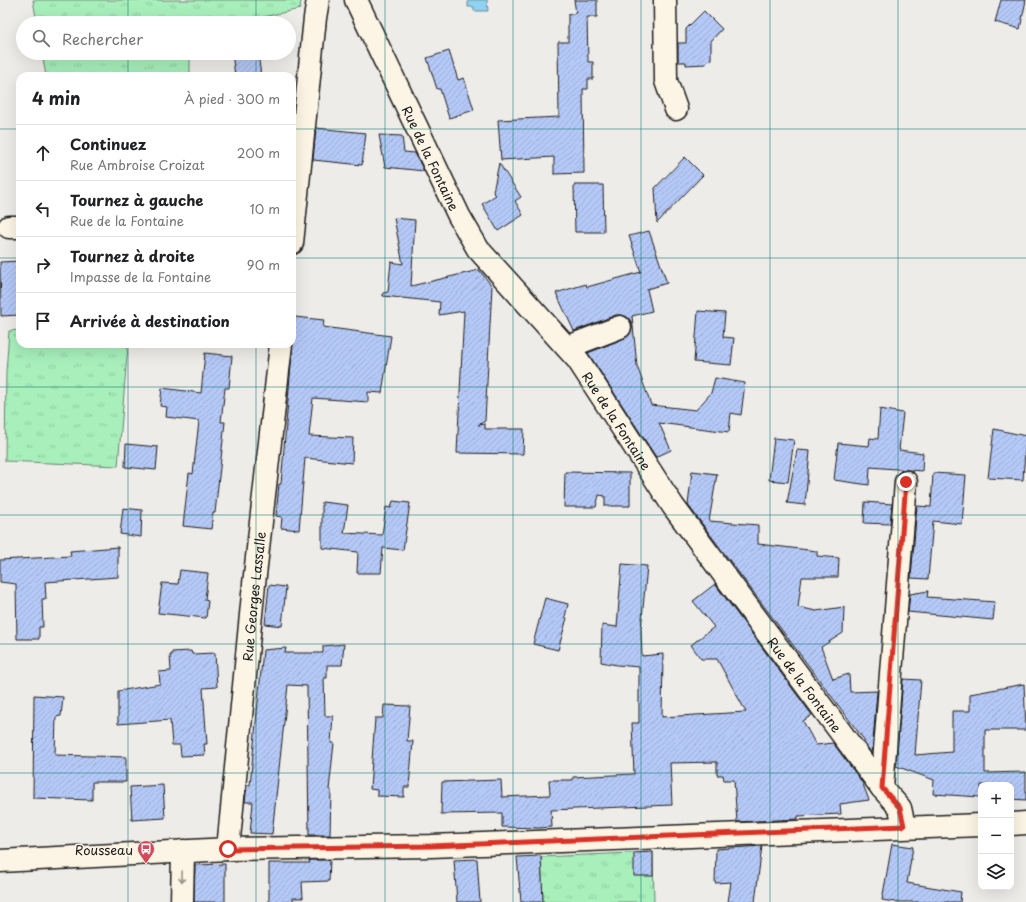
<!DOCTYPE html>
<html lang="fr">
<meta charset="utf-8">
<style>
:root{--surface:#fff;--page:#f2f2f2;--text:#202124;--muted:#757577;--line:#e0e0e0}
body{margin:0;font-family:"Playpen Sans",sans-serif;background:var(--page);color:var(--text)}
.controls{position:absolute;right:12px;bottom:12px;display:grid;overflow:hidden;border-radius:8px;box-shadow:0 4px 16px #0002}
.controls button{width:36px;height:36px;display:grid;place-items:center;padding:0;border:0;border-bottom:1px solid var(--line);background:var(--surface);color:var(--text);font:20px sans-serif}
.stop{position:absolute;width:12px;height:12px;margin:-9px;border:3px solid #d93025;border-radius:50%;background:#fff}
.stop.end{background:#d93025;border-color:#fff;box-shadow:0 1px 4px #0008}
.list{margin:0;padding:0;list-style:none}
h2{display:flex;justify-content:space-between;align-items:center;height:52px;margin:0;padding:0 16px;font-size:17px}
h2 small{font-size:13px;font-weight:400;color:var(--muted)}
.list li{display:grid;grid-template-columns:26px 1fr auto;gap:12px;align-items:center;box-sizing:border-box;height:56px;padding:0 16px;border-top:1px solid var(--line)}
.list b{display:block;font-size:15px;white-space:nowrap}
.list p{margin:0;font-size:13px;white-space:nowrap;color:var(--muted)}
.list em{font-size:13px;font-style:normal;color:var(--muted)}
.icon{flex:none;width:22px;height:22px;fill:none;stroke:currentColor;stroke-width:2;stroke-linecap:round;stroke-linejoin:round}
.map{position:relative;flex:none;width:1026px;height:902px;overflow:hidden}
.search{position:absolute;background:var(--surface);box-shadow:0 4px 16px #0002;left:16px;top:16px;width:280px;height:44px;display:flex;align-items:center;gap:10px;box-sizing:border-box;padding:0 14px;border-radius:22px;color:var(--muted);font-size:15px}
.panel{position:absolute;background:var(--surface);box-shadow:0 4px 16px #0002;left:16px;top:72px;width:280px;height:276px;border-radius:12px}
.map>svg:first-child{display:block}
.grass{fill:url(#grass-tufts);stroke:#62866c}
.water{fill:#90d2f1;stroke:#62899c}
.building{fill:url(#building-hatch);stroke:#1c1c1c}
.lines{fill:none;stroke-linecap:round;stroke-linejoin:round}
.minor-casing{stroke:#1c1c1c;stroke-width:25}
.minor{stroke:#fcf5e5;stroke-width:22}
.oneway{stroke:#97938b}
.route{stroke:#d93025;stroke-width:5}
.grid{fill:none;stroke:#0f766e;stroke-width:1;stroke-opacity:0.55}
.labels{text-anchor:middle;dominant-baseline:central;stroke-width:3;stroke-linejoin:round;paint-order:stroke}
.street-label{font-size:13px;fill:#1c1c1c;stroke:#fcf5e5}
.poi-label{font-size:13px;fill:#1c1c1c;stroke:#fcf5e5;text-anchor:end}
</style>
<div class="map">
<svg width="1026" height="902" viewBox="0 0 1026 902">
<defs>
<pattern id="grass-tufts" width="24" height="20" patternUnits="userSpaceOnUse"><rect width="24" height="20" fill="#a8efbc"/><path d="M3 7l-1-3M5 7V3M7 7l1-3M15 17l-1-3M17 17v-4M19 17l1-3" fill="none" stroke="#90cca1"/></pattern>
<pattern id="building-hatch" width="6" height="6" patternUnits="userSpaceOnUse"><rect width="6" height="6" fill="#b5c9f8"/><path d="M-1 1l2-2M0 6l6-6M5 7l2-2" fill="none" stroke="#9bacd4"/></pattern>
</defs>
<rect width="100%" height="100%" fill="#eeece9"/>
<filter id="ink" filterUnits="userSpaceOnUse"><feTurbulence type="fractalNoise" baseFrequency=".025" numOctaves="2"/><feDisplacementMap in="SourceGraphic" scale="8" xChannelSelector="R" yChannelSelector="G"/><feConvolveMatrix kernelMatrix="1 2 1 2 8 2 1 2 1" color-interpolation-filters="sRGB"/></filter>
<g filter="url(#ink)">
<!-- grass -->
<path class="grass" d="M33 0H301L300 9 235 23H37Z
M42 53H190V76H46Z
M20 330V344H128L118 466 5 461 6 372 9 331Z
M653 852 654 902H543L541 857Z"/>
<!-- water -->
<path class="water" d="M468 0H487L488 11H474V7H468Z"/>
<!-- building -->
<path class="building" d="M574 0H597V17H587L588 62H593V79H588V89H583L584 173 554 174V157L501 160 498 120 559 117 558 42H568V15L576 13Z
M1001 0H1026L1020 29 995 22Z
M704 11 722 29 711 41V59L706 64 686 65V62H678V43H686V29Z
M449 51 458 80 464 78 474 110 449 118 440 89H437L427 58Z
M232 53H258L261 76H235Z
M316 128 366 133 362 165 313 160Z
M379 135 402 136 404 152 415 153 424 171 385 167Z
M685 157 703 175 657 223 655 188Z
M499 163 521 197 515 201 523 215 498 231 482 204 496 195 493 192Z
M574 185H603L604 232H575Z
M394 218 415 220 411 286 479 270 492 286 485 421 478 425 485 424V429H524L523 454 457 453 464 311 439 315 440 302 383 296V293L388 292 391 262 403 264Z
M649 231 667 283 647 289 652 311 632 316 637 366 651 405 696 410 711 393 715 378 745 383 741 415 731 413 729 432 659 423 671 450 656 457 588 353 625 338 629 335 632 329 631 322 628 318 622 315H616L574 331 556 293 586 284 587 287 641 272 629 236Z
M20 261V315L1 316 0 262Z
M698 311 725 313 723 337 734 338 731 365 694 362Z
M295 317 324 320 323 327 391 336 382 393 368 392V402L313 398 309 436 353 438 352 463 305 458 299 530 281 528 282 517 276 516 279 484H281Z
M205 353 232 356 229 388H225L221 422H225L215 513H213L211 529 183 526 189 473 193 474 199 421 166 417 167 407 160 406 162 388 201 393Z
M880 409 903 413 899 450 923 453 922 471 870 467 869 485 834 480 838 443 869 446 870 438 878 439Z
M994 429 1026 436 1023 480 988 478Z
M774 438 794 440 788 482 769 480Z
M126 444 158 447 156 470 125 467Z
M797 450 810 451 805 505 787 503Z
M692 471 717 474 709 521 758 525V544L817 551V556L839 558 838 577H802L798 607 816 611 844 607 843 633 821 647 833 679 849 674 850 692 877 691 872 754 863 741H865L688 505Z
M565 472 630 473V506H605V496L599 495 596 507H564Z
M933 473 966 475 962 524 933 521 928 579 911 578 917 506 931 507Z
M393 501 410 503 403 550 383 548 381 573H357L358 552 322 548V502L348 505 344 533 382 535 386 507 391 508Z
M865 502 892 504 890 524 864 523Z
M123 508 142 510 141 537 120 534Z
M118 547V577L45 582 46 599H42L43 627H39V639H17L16 584 0 582V560L71 556 70 551Z
M622 564 647 566 641 629 642 656 663 654 662 717 746 712 717 659H701L691 645 714 627 693 601 715 584 812 715 803 721 816 745 833 743 862 782 869 800 840 804 841 814 798 816V819L737 822 734 780H724L723 775H717V762L670 763 672 805 551 810 552 827 539 828 502 827V813L441 814 442 782 501 780 502 797 550 795 549 780H573V777L634 774 632 723H639V667L617 665 601 662 602 625 617 627Z
M180 570 208 573 205 600 208 601 206 618 158 613 162 583 178 584Z
M269 585 286 587 282 626 265 624Z
M928 591 927 597 995 602 993 620 908 612 910 594Z
M545 598 568 604 565 617 567 618 558 650 533 644Z
M344 644 342 665H327V678H324L325 716H333L331 743H334L329 790H331L330 835H309L307 686 288 685 272 834 250 833 253 802H245L247 785H250L263 650 286 648 285 653H323V646Z
M191 651 192 654 215 653 217 687 203 688 207 744H204L205 755 181 756 180 745H172L170 720 118 724V691L160 684 159 672 171 671 170 655H172V652Z
M903 679 921 680 915 755 952 752V711H970V694L1024 684 1026 730H985V773L1026 772V800L1011 799V785H981V797L933 794 934 780 896 766Z
M34 695 63 697 61 716 56 717 55 755 126 757V782H92V800L33 798Z
M384 705 410 706 407 741H413L409 787H404V797L377 796V790L370 789 375 718H383Z
M163 785 165 818 132 820 130 787Z
M892 844 913 847 907 883 961 892 960 902H894L882 900Z
M762 846 755 902H728L731 882 715 883 716 849Z
M653 852V876H634V853Z
M541 856 543 902H521L517 857Z
M477 859 480 902H457L454 860Z
M309 860H330L329 881 302 882 303 898H293V902H269V863H310Z
M225 864V902H194L195 865Z"/>
<g class="lines">
<defs>
<g id="minor">
<path id="s1" d="M356 0 459 216 478 249 578 360 673 506 882 788 900 808 904 826"/>
<path d="M665 0 666 81 676 109"/>
<path d="M9 227H20"/>
<path d="M292 243 315 18 318 0"/>
<path d="M568 347 620 327"/>
<path d="M882 788 906 482"/>
<path d="M1011 824 1026 823"/>
<path id="s2" d="M228 849 254 584 281 344"/>
<path d="M0 861 228 849 431 846 981 825"/>
<path d="M182 902 183 851"/>
</g>
</defs>
<!-- minor casing -->
<use href="#minor" class="minor-casing"/>
<!-- minor -->
<use href="#minor" class="minor"/>
</g>
<!-- one-way arrows -->
<defs><path id="oneway-shaft" d="M-6 0H5M1.5-3L5.5 0L1.5 3" fill="none" stroke-width="1.6" stroke-linecap="round" stroke-linejoin="round"/></defs>
<use class="oneway" href="#oneway-shaft" transform="translate(182 877) rotate(91)"/>
</g>
<g class="lines" filter="url(#ink)">
<!-- route -->
<path class="route" d="M228 849 431 846 904 826 900 808 882 788 906 482"/>
</g>
<!-- grid -->
<path class="grid" d="M128 0V23M256 0V23M385 0V902M513 0V902M641 0V902M770 0V902M898 0V902M128 53V76M256 53V76M0 129H20M292 129H1026M0 258H20M292 258H1026M128 344V902M256 344V902M0 387H1026M0 515H1026M0 644H1026M0 773H1026"/>
<!-- icons -->
<defs>
<symbol id="bus-pin" viewBox="-11 -11 22 30"><path d="M0 17L-7.5 6A9.5 9.5 0 1 1 7.5 6Z" fill="#d1495b" stroke="#fcf5e5"/><path d="M-5-6H5V4H4V6H2V4H-2V6H-4V4H-5ZM-3.5-4V0h7V-4ZM-3.5 1.2v1.5H-2V1.2ZM2 1.2v1.5H3.5V1.2Z" fill="#fff"/></symbol>
</defs>
<g fill-rule="evenodd">
<use href="#bus-pin" x="136" y="839" width="20" height="27"/>
</g>
<g class="labels">
<!-- street labels -->
<g class="street-label">
<text stroke="none"><textPath href="#s1" startOffset="175">Rue de la Fontaine</textPath></text>
<text stroke="none"><textPath href="#s1" startOffset="499">Rue de la Fontaine</textPath></text>
<text stroke="none"><textPath href="#s2" startOffset="254">Rue Georges Lassalle</textPath></text>
<text stroke="none"><textPath href="#s1" startOffset="823">Rue de la Fontaine</textPath></text>
</g>
<!-- poi labels -->
<g class="poi-label">
<text x="133" y="849">Rousseau</text>
</g>
</g>
</svg>
<div class="controls">
<button>+</button>
<button>−</button>
<button><svg class="icon" aria-label="layers" viewBox="0 0 24 24"><path d="M12 4l9 5-9 5-9-5zM3 14l9 5 9-5"/></svg></button>
</div>
<div class="stop" style="left:228px;top:849px"></div>
<div class="stop end" style="left:906px;top:482px"></div>
<div class="search"><svg class="icon" aria-label="search" viewBox="0 0 24 24"><circle cx="10" cy="10" r="6"/><path d="M15 15l6 6"/></svg>Rechercher</div>
<section class="panel">
<h2>4 min<small>À pied · 300 m</small></h2>
<ul class="list">
<li><svg class="icon" aria-label="ahead" viewBox="0 0 24 24"><path d="M12 20V5M6 11l6-6 6 6"/></svg><div><b>Continuez</b><p>Rue Ambroise Croizat</p></div><em>200 m</em></li>
<li><svg class="icon" aria-label="left" viewBox="0 0 24 24"><path d="M17 20v-9H6M10 6l-5 5 5 5"/></svg><div><b>Tournez à gauche</b><p>Rue de la Fontaine</p></div><em>10 m</em></li>
<li><svg class="icon" aria-label="right" viewBox="0 0 24 24"><path d="M7 20v-9h11M14 6l5 5-5 5"/></svg><div><b>Tournez à droite</b><p>Impasse de la Fontaine</p></div><em>90 m</em></li>
<li><svg class="icon" aria-label="arrive" viewBox="0 0 24 24"><path d="M6 21V4h12l-3 4 3 4H6"/></svg><div><b>Arrivée à destination</b></div></li>
</ul>
</section>
</div>
